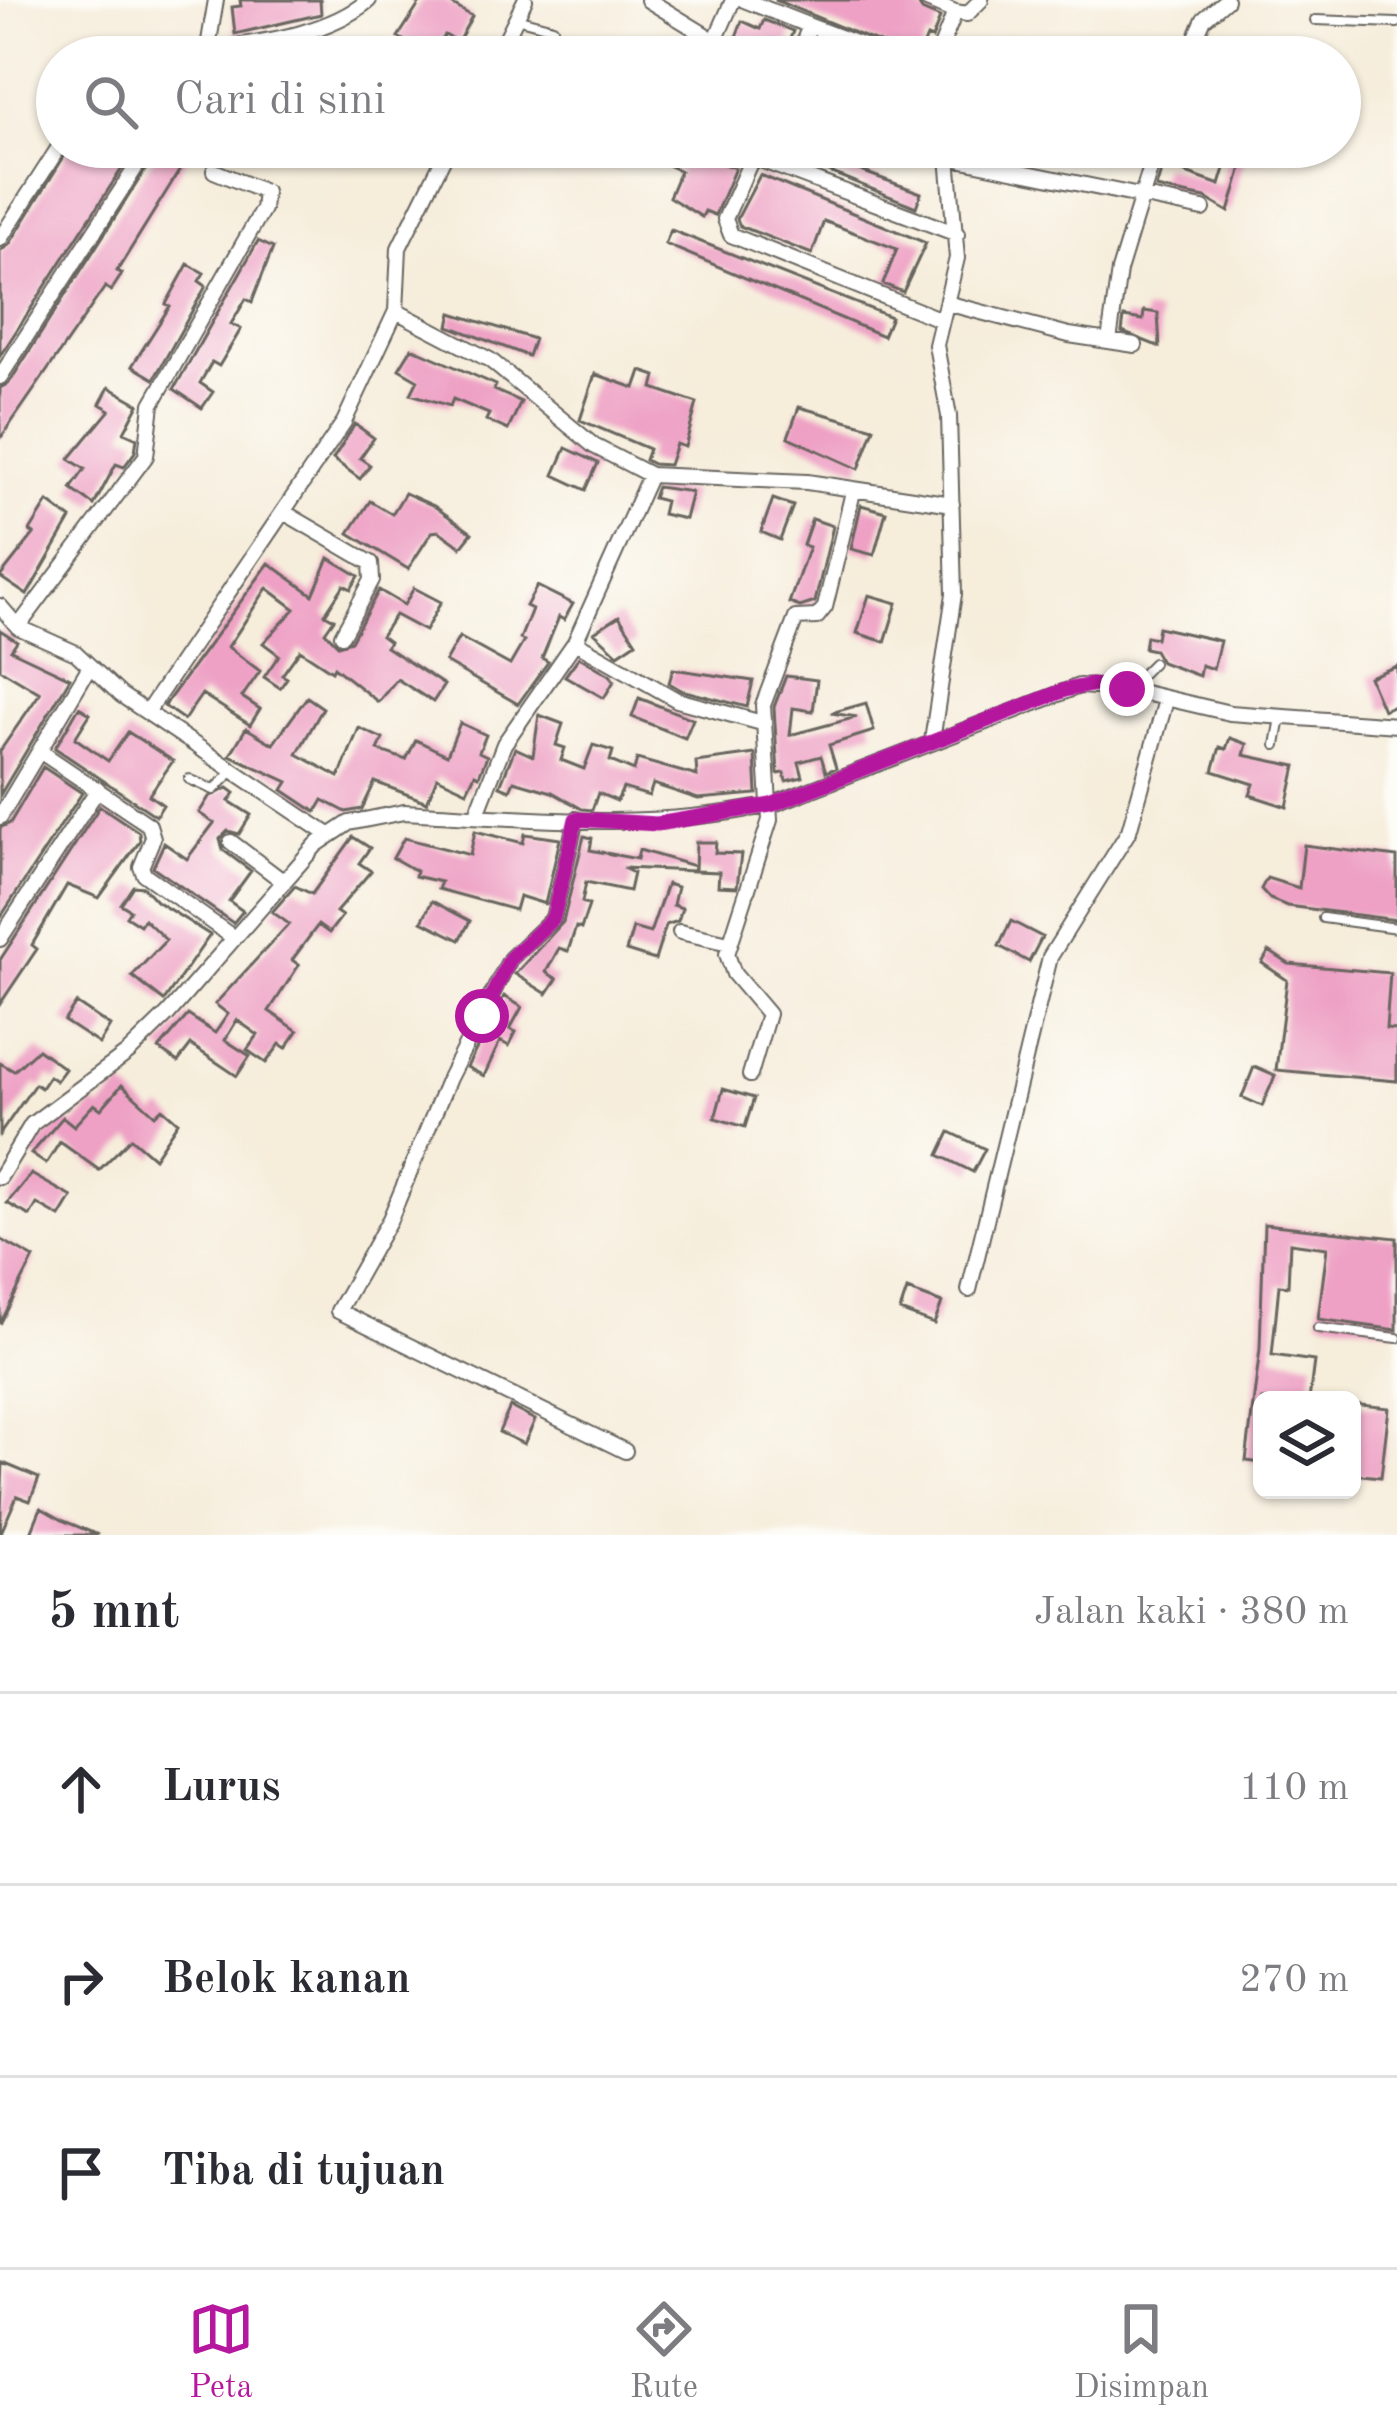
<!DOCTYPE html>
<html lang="id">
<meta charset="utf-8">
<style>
:root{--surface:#fff;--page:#f2f2f3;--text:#2b2b33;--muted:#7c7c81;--line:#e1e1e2;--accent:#b5179e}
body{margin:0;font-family:"Old Standard TT",serif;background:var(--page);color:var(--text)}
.controls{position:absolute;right:36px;bottom:36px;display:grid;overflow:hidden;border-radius:18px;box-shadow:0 3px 9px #0004}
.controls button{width:108px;height:108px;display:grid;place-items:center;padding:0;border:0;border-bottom:3px solid var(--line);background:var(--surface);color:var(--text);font:60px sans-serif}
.stop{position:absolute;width:36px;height:36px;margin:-27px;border:9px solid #b5179e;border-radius:50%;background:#fff}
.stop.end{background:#b5179e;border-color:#fff;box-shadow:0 3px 12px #0008}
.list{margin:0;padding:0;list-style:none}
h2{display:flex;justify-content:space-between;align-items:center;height:156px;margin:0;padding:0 48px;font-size:51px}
h2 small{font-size:39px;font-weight:400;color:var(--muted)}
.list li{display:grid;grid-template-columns:78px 1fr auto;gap:36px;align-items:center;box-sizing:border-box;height:192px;padding:0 48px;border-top:3px solid var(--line)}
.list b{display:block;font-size:45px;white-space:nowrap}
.list em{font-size:39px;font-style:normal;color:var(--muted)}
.icon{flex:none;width:66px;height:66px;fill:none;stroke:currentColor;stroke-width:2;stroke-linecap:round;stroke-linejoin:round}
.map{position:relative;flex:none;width:1397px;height:1535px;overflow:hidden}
.search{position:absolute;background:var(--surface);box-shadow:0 3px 9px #0004;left:36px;right:36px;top:36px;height:132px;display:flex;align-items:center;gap:30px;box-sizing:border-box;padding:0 42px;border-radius:66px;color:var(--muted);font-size:45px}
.sheet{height:732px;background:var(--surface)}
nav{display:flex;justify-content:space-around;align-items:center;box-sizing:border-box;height:168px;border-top:3px solid var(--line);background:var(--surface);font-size:33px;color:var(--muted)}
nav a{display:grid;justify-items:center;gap:6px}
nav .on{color:var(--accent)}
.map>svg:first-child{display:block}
.building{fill:#eea1c5}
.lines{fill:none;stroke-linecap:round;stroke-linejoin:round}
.service-casing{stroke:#68655f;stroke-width:12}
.minor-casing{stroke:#68655f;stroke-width:18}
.service{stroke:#fff;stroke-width:8}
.minor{stroke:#fff;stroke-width:14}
.route{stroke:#b5179e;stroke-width:15}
</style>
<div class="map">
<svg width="1397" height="1535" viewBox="0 0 1397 1535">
<rect width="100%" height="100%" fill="#fdfcf7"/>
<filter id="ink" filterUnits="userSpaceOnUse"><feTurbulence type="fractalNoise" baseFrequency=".00833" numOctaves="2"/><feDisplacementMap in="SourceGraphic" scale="24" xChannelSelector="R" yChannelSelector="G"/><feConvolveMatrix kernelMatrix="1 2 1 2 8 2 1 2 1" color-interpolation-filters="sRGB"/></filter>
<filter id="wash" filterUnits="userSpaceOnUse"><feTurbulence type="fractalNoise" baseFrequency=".004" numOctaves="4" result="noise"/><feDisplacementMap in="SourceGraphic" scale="48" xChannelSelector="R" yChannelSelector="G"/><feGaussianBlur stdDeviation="2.7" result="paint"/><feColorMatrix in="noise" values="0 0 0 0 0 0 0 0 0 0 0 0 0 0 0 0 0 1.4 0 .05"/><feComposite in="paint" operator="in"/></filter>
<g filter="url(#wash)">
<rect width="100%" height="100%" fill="#f6eddb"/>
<g id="blocks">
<!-- building -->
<path class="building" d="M240 0H320L321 14 235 34 232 7 241 6Z
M422 0H444L472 16 458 42 445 35 432 57 398 37Z
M775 0H916L922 10 940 18 932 39 927 37 919 57H913Z
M764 20 793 31 783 57 730 53 742 21 760 29Z
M70 147H136L0 356V251L9 245Z
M160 147H194L117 271 122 274 111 291 105 287 0 439V388L9 383Z
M629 147H677L735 168 715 215 705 211 702 217 669 197 680 171Z
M768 147H796L921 193 916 207Z
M1215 147H1248L1229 212 1205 198 1156 188 1163 165 1220 185 1227 162 1211 157Z
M760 175 926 243 903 292 883 284 897 249 824 221 812 254 740 226 737 219Z
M671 230 891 317 883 336 665 244Z
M258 241 273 248 252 302 246 299 231 324 241 329 219 366 212 362 200 383 213 392 202 408 174 389Z
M188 264 204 273 199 281 206 286 154 379 132 366 170 306 166 304Z
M1144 311 1158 313 1160 347 1122 332 1124 317 1143 320Z
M452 313 534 339 528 356 449 326Z
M412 348 496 385 494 390 521 402 508 430 486 420 489 414 453 399 450 406 411 394 418 380 399 369Z
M641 371 656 376 653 388 697 403 685 447 676 444 669 465 653 464 645 460 649 449 580 420 595 374 635 388Z
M109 387 139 404 124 432 137 438 135 452 124 467 116 464 94 505 71 489 85 469 69 459 110 410 100 404Z
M799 407 874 428 859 469 788 437Z
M355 424 374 438 360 458 370 465 360 479 333 459Z
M566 448 598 463 586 490 554 475Z
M657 487 692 492 685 519 662 514 665 501 653 498Z
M405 493 434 506 472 533 461 547 439 531 432 532 408 569 349 533 370 501 392 514Z
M773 499 793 506 780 540 761 532Z
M48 502 71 519 27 595 0 577 34 534 30 531Z
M861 505 886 512 874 555 851 549Z
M812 519 833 526 815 602 800 607 789 603 809 547 803 545Z
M329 558 359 576 351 589 344 585 325 614 334 619 325 632 338 645 351 641 379 590 404 605 414 588 441 602 425 631 395 615 381 636 389 642 386 647 444 685 433 702 397 679 378 702 334 667 332 671 300 650 282 675 287 678 280 688 264 677 279 655 263 643 295 609 267 588 228 647 260 671 242 697 260 709 250 725 202 694 184 720 164 706 269 563 313 595Z
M537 586 573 604 564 620 559 617 542 658 548 662 518 704 445 662 459 637 510 665 524 641 520 639 532 609 526 606Z
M869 595 897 603 885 642 857 633Z
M619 616 636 642 618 654 594 632Z
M1158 627 1220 641 1213 669 1201 665 1199 676 1161 662 1154 650 1144 648 1146 636 1156 638Z
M0 630 17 641 11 650 70 678 0 795V751L40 693 0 669Z
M579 657 610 675 614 681 604 698 565 676Z
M1397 666V704L1383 710 1369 677Z
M673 669 753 681 747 707 681 690 669 683Z
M786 676 817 680 813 711 793 708 790 735 857 717 831 713 866 703 874 731 829 745 836 768 826 772 821 756 799 762 803 777 786 781 784 773 778 774 774 707Z
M307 697 323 708 297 754 339 777 359 728 383 739 378 750 406 760 416 740 447 755 460 723 486 735 479 752 487 756 479 776 475 774 467 791 437 777 427 802 375 782 362 809 346 812 323 800 316 812 283 790 288 782 230 755 246 728 273 744Z
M639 698 693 719 685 738 632 717Z
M79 707 90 714 75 738 108 761 128 732 173 761 149 795 163 805 156 816 55 748Z
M539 715 563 724 556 745 565 748 561 760 584 769 593 745 613 751 610 761 634 771 637 759 697 776 696 762 755 754 757 794 698 799 653 784 649 796 623 788 617 801 598 793 592 810 582 809 552 792 514 781 510 790 500 786 515 748 533 756Z
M1230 738 1247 744 1244 755 1296 766 1287 807 1250 795 1254 784 1213 771 1220 747 1226 749Z
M43 767 82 793 0 918V828L10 823Z
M228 788 235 793 229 801 251 815 239 834 228 831 220 839 223 850 251 871 229 901 243 911 233 923 153 867 164 843 187 859 214 823 199 813 209 797Z
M100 806 139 832 140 841 99 898 67 885 32 945 37 949 0 1004V960Z
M475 831 523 843 525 834 560 839 545 904 519 896 515 910 438 889 441 882 415 876 416 871 393 858 404 838 470 855Z
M584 836 592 838 590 850 637 859 639 850 694 866 693 871 623 868 633 873 629 891 586 882 582 902 589 905 581 929 576 927 568 951 559 948 546 972 557 979 547 994 515 974 563 922Z
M353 837 370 848 359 863 371 871 336 912 342 916 329 933 318 925 292 960 299 965 269 1011 298 1031 286 1048 280 1044 266 1063 247 1050 258 1035 237 1020 225 1040 250 1056 237 1076 191 1045 178 1062 159 1049 188 1015 215 1033 228 1014 215 1004 289 924 272 912 295 886 312 894Z
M696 842H716L715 853 741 854 737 887 718 886 719 872 695 871Z
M1304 845 1397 857V920L1287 906 1270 899 1261 889 1267 878 1299 888Z
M667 884 677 887 673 905 682 908 678 921 666 925 655 960 626 951 633 928 650 933Z
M133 886 143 887 156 901 210 935 164 1001 132 976 166 940 144 919 140 925 126 916 130 910 121 904Z
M432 901 470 921 460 940 422 921Z
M1011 921 1042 937 1029 962 999 946Z
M1269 951 1289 964 1390 973 1386 1029 1397 1030V1081L1276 1070 1287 980 1262 963Z
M504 996 522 1007 510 1029 516 1032 509 1046 500 1041 484 1076 467 1067Z
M76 1003 110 1026 99 1044 64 1021Z
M38 1049 65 1069 56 1081 49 1076 41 1088 35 1084 0 1134V1063L14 1071Z
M1254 1067 1275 1076 1262 1106 1242 1097Z
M122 1085 155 1115 162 1108 178 1122 154 1158 131 1138 99 1170 60 1142 46 1164 31 1154 63 1117 74 1126 94 1104 101 1109Z
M723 1089 754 1098 745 1127 715 1118Z
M950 1132 985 1149 973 1172 939 1155Z
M31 1174 72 1197 60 1217 37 1204 30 1216 7 1203Z
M1264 1224 1397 1238V1330L1318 1319 1327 1248 1290 1243 1288 1286 1279 1285 1272 1355 1314 1361 1309 1400H1262V1463L1246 1461 1260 1349Z
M0 1239 34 1258 0 1324Z
M907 1290 942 1303 934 1324 900 1311Z
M1352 1404 1389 1408 1381 1477 1352 1474Z
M510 1407 535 1420 524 1444 499 1432Z
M3 1463 39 1478 30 1501 17 1496 0 1535Z
M41 1508 64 1521 98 1535H30Z"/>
</g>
</g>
<g filter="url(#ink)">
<use href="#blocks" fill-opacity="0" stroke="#68655f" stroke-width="3"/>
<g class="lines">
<defs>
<path id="service" d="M516 18 553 28
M1315 20 1397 23
M1128 688 1153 663
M1276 745 1281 718
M189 779 214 790 233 771
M1323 918 1397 928
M1318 1328 1397 1338"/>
<path id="minor" d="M648 0 715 41
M744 0 810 26 797 57
M927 0 955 12
M810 26 892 57
M209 50C261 42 327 35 369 0
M207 53 216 0
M497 57 525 0
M708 57 733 0
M937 57 955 12 967 14 981 0
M1187 57 1204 19 1226 0
M726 147 957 234
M757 147 725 219 731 235 939 319
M948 157 1203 209
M0 239 59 147
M950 304 1069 335 1135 345
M396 311 490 360 594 446 650 475 807 482 952 504
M1109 341 1119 271 1157 147
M0 377 149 147
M287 514 371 563 372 580 342 635
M0 606 18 627 76 653 121 695 329 835
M18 627 146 456 152 404 263 209 265 192 214 171
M575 642 677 700 762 723
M147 712 344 422 396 311 399 248 449 147
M932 741 954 594 949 416 936 345 957 258 948 157 936 147
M41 752 149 825 153 838 141 867 144 874 234 938
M476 816 504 744 575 642 650 475
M0 817 90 666
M576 819 553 918 510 959 449 1078 390 1219 338 1311 625 1451
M231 842 284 882
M680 932 729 943
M0 939 98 789
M750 1075 768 1014 734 974 727 954 770 820 763 705 796 618 817 617 825 607 853 492
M0 1177 32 1124 129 1052 168 1014 316 845 349 823 404 812C530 819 647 831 771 805L1079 686 1127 689 1230 713 1397 725
M969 1290 1050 957 1129 831 1166 700"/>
</defs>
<!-- service casing -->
<use href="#service" class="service-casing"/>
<!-- minor casing -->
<use href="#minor" class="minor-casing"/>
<!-- service -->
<use href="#service" class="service"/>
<!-- minor -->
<use href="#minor" class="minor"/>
</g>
</g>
<g class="lines" filter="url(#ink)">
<!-- route -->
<path class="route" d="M482 1016 510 959 553 918 576 819 657 824 771 805 1065 690 1091 685 1127 689"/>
</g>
</svg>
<div class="controls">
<button><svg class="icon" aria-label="layers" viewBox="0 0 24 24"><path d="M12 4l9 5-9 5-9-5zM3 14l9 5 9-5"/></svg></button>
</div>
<div class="stop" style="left:482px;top:1016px"></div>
<div class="stop end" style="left:1127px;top:689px"></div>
<div class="search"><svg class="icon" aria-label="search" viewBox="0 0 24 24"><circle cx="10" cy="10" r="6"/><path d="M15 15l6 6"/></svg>Cari di sini</div>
</div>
<section class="sheet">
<h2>5 mnt<small>Jalan kaki · 380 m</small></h2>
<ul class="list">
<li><svg class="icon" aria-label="ahead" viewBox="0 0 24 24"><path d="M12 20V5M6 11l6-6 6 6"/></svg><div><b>Lurus</b></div><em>110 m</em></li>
<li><svg class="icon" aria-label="right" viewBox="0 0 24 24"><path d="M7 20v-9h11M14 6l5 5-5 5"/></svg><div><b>Belok kanan</b></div><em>270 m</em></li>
<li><svg class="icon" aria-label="arrive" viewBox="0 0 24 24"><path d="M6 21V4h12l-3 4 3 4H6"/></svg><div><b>Tiba di tujuan</b></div></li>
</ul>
</section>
<nav>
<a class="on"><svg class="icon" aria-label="map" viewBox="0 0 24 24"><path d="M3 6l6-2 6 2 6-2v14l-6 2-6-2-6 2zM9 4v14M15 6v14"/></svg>Peta</a>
<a><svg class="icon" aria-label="directions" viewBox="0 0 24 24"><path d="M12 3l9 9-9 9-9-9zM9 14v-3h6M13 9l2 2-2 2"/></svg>Rute</a>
<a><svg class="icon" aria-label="saved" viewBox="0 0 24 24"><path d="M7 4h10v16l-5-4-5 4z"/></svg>Disimpan</a>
</nav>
